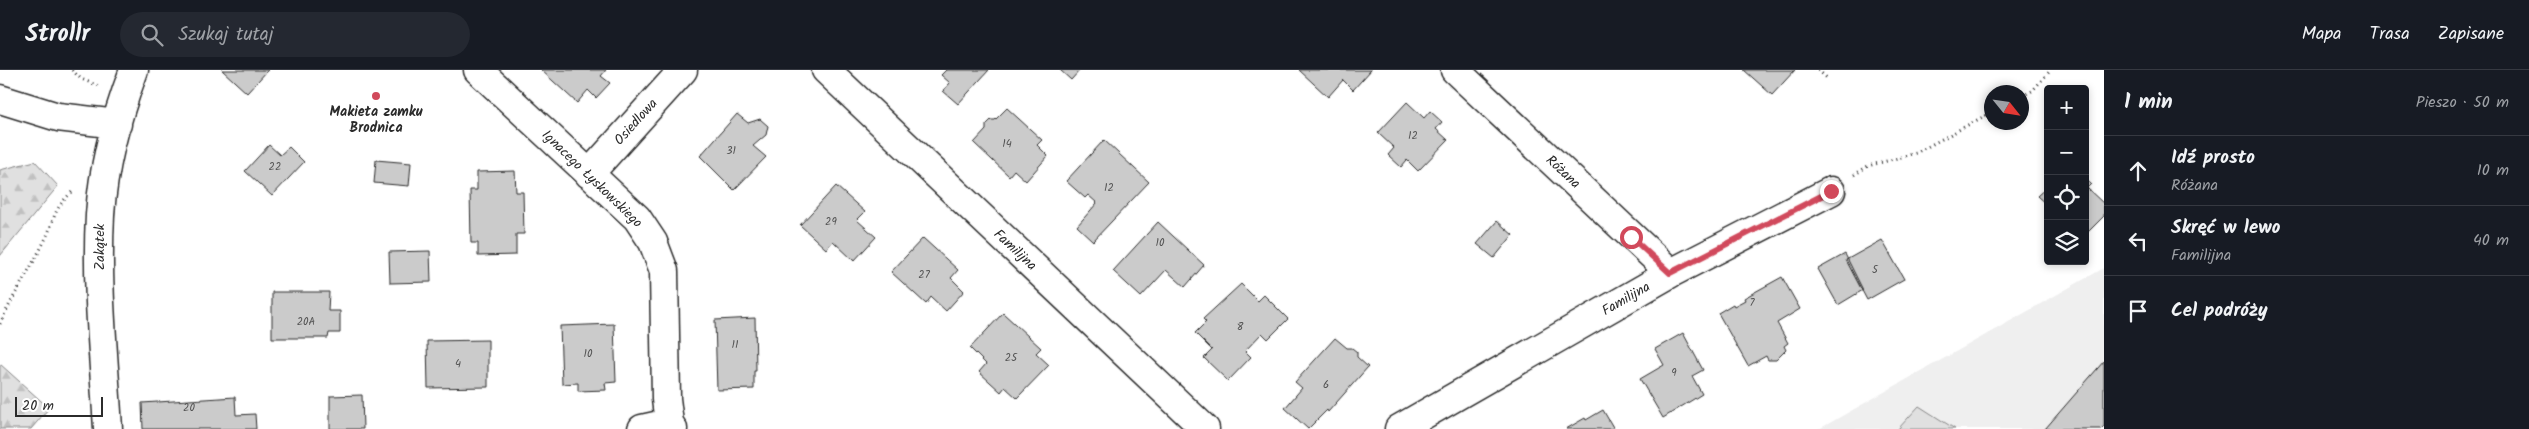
<!DOCTYPE html>
<html lang="pl">
<meta charset="utf-8">
<style>
:root{--surface:#171b24;--page:#242831;--text:#f1f3f6;--muted:#9ea1a6;--line:#363941}
body{margin:0;font-family:Kalam,sans-serif;background:var(--page);color:var(--text)}
.controls{position:absolute;right:15px;top:15px;display:grid;overflow:hidden;border-radius:5px;box-shadow:0 2px 8px #0003}
.controls button{width:45px;height:45px;display:grid;place-items:center;padding:0;border:0;border-bottom:1px solid var(--line);background:var(--surface);color:var(--text);font:25px sans-serif}
.compass{position:absolute;left:1984px;top:15px;width:45px;height:45px;border-radius:50%;background:var(--surface);box-shadow:0 2px 8px #0003;rotate:120deg}
.scale{position:absolute;left:15px;bottom:12px;width:88px;box-sizing:border-box;padding-left:5px;border:2px solid #2b2b2b;border-top:0;font-size:14px;line-height:18px;white-space:nowrap;color:#2b2b2b;-webkit-text-stroke:4px #fff;paint-order:stroke}
.stop{position:absolute;width:15px;height:15px;margin:-11px;border:4px solid #d1495b;border-radius:50%;background:#fff}
.stop.end{background:#d1495b;border-color:#fff;box-shadow:0 1px 5px #0008}
.list{margin:0;padding:0;list-style:none}
h2{display:flex;justify-content:space-between;align-items:center;height:65px;margin:0;padding:0 20px;font-size:21px}
h2 small{font-size:16px;font-weight:400;color:var(--muted)}
.list li{display:grid;grid-template-columns:32px 1fr auto;gap:15px;align-items:center;box-sizing:border-box;height:70px;padding:0 20px;border-top:1px solid var(--line)}
.list b{display:block;font-size:19px;white-space:nowrap}
.list p{margin:0;font-size:16px;white-space:nowrap;color:var(--muted)}
.list em{font-size:16px;font-style:normal;color:var(--muted)}
.icon{flex:none;width:28px;height:28px;fill:none;stroke:currentColor;stroke-width:2;stroke-linecap:round;stroke-linejoin:round}
.map{position:relative;flex:none;width:2104px;height:359px;overflow:hidden}
header{display:flex;align-items:center;gap:30px;box-sizing:border-box;height:70px;padding:0 25px;background:var(--surface);border-bottom:1px solid var(--line)}
header strong{font-size:24px}
nav{display:flex;gap:28px;margin-inline-start:auto;font-size:18px}
.search{width:350px;height:45px;background:var(--page);display:flex;align-items:center;gap:12px;box-sizing:border-box;padding:0 18px;border-radius:28px;color:var(--muted);font-size:19px}
main{display:flex}
aside{flex:1;background:var(--surface)}
.map>svg:first-child{display:block}
.built{fill:#efefef}
.forest{fill:url(#forest-firs);stroke:#868686}
.park{fill:#e0e0e0;stroke:#868686}
.building{fill:#cbcbcb;stroke:#2b2b2b}
.lines{fill:none;stroke-linecap:round;stroke-linejoin:round}
.minor-casing{stroke:#2b2b2b;stroke-width:31}
.path{stroke:#2b2b2b;stroke-width:3;stroke-dasharray:1 4;stroke-linecap:butt}
.minor{stroke:#fff;stroke-width:28}
.route{stroke:#d1495b;stroke-width:6}
.poi-dot{fill:#d1495b;stroke:#fff;stroke-width:2}
.labels{text-anchor:middle;dominant-baseline:central;stroke-width:4;stroke-linejoin:round;paint-order:stroke}
.number-label{font-size:11px;fill:#535353}
.poi-label{font-size:14px;font-weight:bold;fill:#2b2b2b;stroke:#fff}
.street-label{font-size:14px;fill:#2b2b2b;stroke:#fff}
</style>
<header>
<strong>Strollr</strong>
<div class="search"><svg class="icon" aria-label="search" viewBox="0 0 24 24"><circle cx="10" cy="10" r="6"/><path d="M15 15l6 6"/></svg>Szukaj tutaj</div>
<nav><a>Mapa</a><a>Trasa</a><a>Zapisane</a></nav>
</header>
<main>
<div class="map">
<svg width="2104" height="359" viewBox="0 0 2104 359">
<defs>
<pattern id="forest-firs" width="22" height="20" patternUnits="userSpaceOnUse" patternTransform="scale(1.25)"><rect width="22" height="20" fill="#e0e0e0"/><path d="M5 1l3.5 6h-7zM16 11l3.5 6h-7z" fill="#c0c0c0"/></pattern>
</defs>
<rect width="100%" height="100%" fill="#fff"/>
<filter id="ink" filterUnits="userSpaceOnUse"><feTurbulence type="fractalNoise" baseFrequency=".02" numOctaves="2"/><feDisplacementMap in="SourceGraphic" scale="10" xChannelSelector="R" yChannelSelector="G"/><feConvolveMatrix kernelMatrix="1 2 1 2 8 2 1 2 1" color-interpolation-filters="sRGB"/></filter>
<g filter="url(#ink)">
<!-- built -->
<path class="built" d="M2104 198V359H1819L1872 329Z"/>
<!-- forest -->
<path class="forest" d="M35 91 58 116 0 186V100Z
M0 294 49 338 31 359H0Z"/>
<!-- park -->
<path class="park" d="M1919 336 1955 359H1898Z"/>
<!-- building -->
<path class="building" d="M222 0H268L247 23Z
M541 0H606L601 6 610 13 596 28 588 20 577 33Z
M946 0H945H989L958 34 943 21 950 13 941 5Z
M1060 0H1080L1071 10Z
M1299 0H1371L1353 20 1343 10 1328 27Z
M1744 0H1795L1772 25Z
M1407 32 1424 48 1430 41 1442 52 1436 59 1448 70 1418 101 1407 90 1401 97 1388 85 1394 78 1378 63Z
M1007 38 1042 70 1037 75 1048 86 1026 111 1014 100 1009 106 974 73 986 60V55L991 50H995Z
M737 44 748 53 760 49 768 56 766 65 753 76 766 87 734 120 700 86Z
M1104 70 1149 112 1093 171 1077 156 1097 133 1088 125 1085 128 1066 111Z
M269 75 280 85 289 77 304 92 272 126 245 101Z
M376 90 411 93 409 116 374 113Z
M515 101 516 122H523L524 164H516V185L478 186V173H471L470 120H477V102Z
M2085 109 2091 114 2087 118 2104 134V146L2085 165Z
M836 116 865 142 857 150 876 167 854 191 833 171 826 179 800 155Z
M2048 116V136L2037 126Z
M1497 151 1513 165 1494 188 1477 174Z
M1158 152 1204 195 1185 217 1166 200 1141 227 1113 201Z
M923 168 958 200 951 208 964 221 946 241 931 227 926 234 891 202Z
M1882 170 1904 209 1867 230 1846 190Z
M430 181 431 212 390 213 389 182Z
M1845 184 1863 220 1838 235 1818 199Z
M1782 207 1800 239 1777 253 1788 273 1784 276 1786 280 1776 290H1768L1766 286 1748 296 1718 243 1733 234 1734 236 1745 230 1744 228Z
M1241 214 1258 231 1264 225 1288 249 1268 269 1262 263 1245 281 1251 287 1228 311 1204 288 1212 280 1195 263 1206 252 1203 249Z
M272 222H329L328 241H340V263H329L328 268H272Z
M1003 243 1041 278 1036 283 1049 295 1017 328 1005 317 1001 322 979 302 986 294 970 278Z
M755 248 756 301H754V319L717 320 715 250Z
M614 254 616 312 605 313 606 320 578 321V313L562 314 560 256Z
M1683 263 1703 300 1692 306 1702 324 1663 348 1640 309 1664 295 1655 279Z
M1335 268 1347 278H1352L1357 282V287L1368 297 1328 342 1327 340 1308 359 1285 338 1302 318 1295 312Z
M488 270V317L428 318 427 271Z
M2104 291V356L2101 359H2045Z
M362 325 363 359H330V326Z
M235 327 236 345 255 344 256 359H143L142 333Z
M1603 340 1614 359H1566L1585 348 1586 350Z"/>
<g class="lines">
<defs>
<path id="minor" d="M478 0 637 148 653 172 664 201 666 329 669 353 673 359
M826 0 1205 359
M1455 0 1671 203
M0 29 58 47 117 54
M589 104 683 0
M108 359C104 288 96 216 100 145 103 96 117 45 134 0
M642 359 669 353
M1399 359 1671 203 1831 121"/>
</defs>
<!-- minor casing -->
<use href="#minor" class="minor-casing"/>
<!-- path -->
<path class="path" d="M72 0 81 9 99 16
M1818 0 1829 10
M2022 26 2032 21 2051 0
M1854 105 1868 96 1916 83 1992 42
M0 254C13 225 30 200 44 172 56 149 51 141 72 122"/>
<!-- minor -->
<use href="#minor" class="minor"/>
</g>
</g>
<g class="lines" filter="url(#ink)">
<!-- route -->
<path class="route" d="M1631 167 1670 203 1831 121"/>
</g>
<!-- markers -->
<circle class="poi-dot" cx="376" cy="26" r="5"/>
<g class="labels">
<!-- number labels -->
<g class="number-label">
<text x="1413" y="66">12</text>
<text x="1007" y="74">14</text>
<text x="731" y="81">31</text>
<text x="275" y="97">22</text>
<text x="1109" y="118">12</text>
<text x="831" y="152">29</text>
<text x="1160" y="173">10</text>
<text x="1875" y="200">5</text>
<text x="924" y="205">27</text>
<text x="1752" y="233">7</text>
<text x="306" y="252">20A</text>
<text x="1240" y="257">8</text>
<text x="735" y="275">11</text>
<text x="588" y="284">10</text>
<text x="1011" y="288">25</text>
<text x="458" y="294">4</text>
<text x="1674" y="303">9</text>
<text x="1326" y="315">6</text>
<text x="189" y="338">20</text>
</g>
<!-- poi labels -->
<g class="poi-label">
<text x="376" y="42">Makieta zamku<tspan x="376" dy="16">Brodnica</tspan></text>
</g>
<!-- street labels -->
<g class="street-label">
<text transform="translate(636 52) rotate(-48)">Osiedlowa</text>
<text transform="translate(1563 102) rotate(43)">Różana</text>
<text transform="translate(592 109) rotate(44)">Ignacego Łyskowskiego</text>
<text transform="translate(100 177) rotate(-90)">Zakątek</text>
<text transform="translate(1015 180) rotate(43)">Familijna</text>
<text transform="translate(1626 229) rotate(-30)">Familijna</text>
</g>
</g>
</svg>
<div class="controls">
<button>+</button>
<button>−</button>
<button><svg class="icon" aria-label="locate" viewBox="0 0 24 24"><circle cx="12" cy="12" r="6"/><path d="M12 2v4M12 18v4M2 12h4M18 12h4"/></svg></button>
<button><svg class="icon" aria-label="layers" viewBox="0 0 24 24"><path d="M12 4l9 5-9 5-9-5zM3 14l9 5 9-5"/></svg></button>
</div>
<svg class="compass" viewBox="-18 -18 36 36"><path d="M0-13l5 13h-10z" fill="#e53935"/><path d="M0 13l5-13h-10z" fill="#9ea1a6"/></svg>
<div class="scale">20 m</div>
<div class="stop" style="left:1631px;top:167px"></div>
<div class="stop end" style="left:1831px;top:121px"></div>
</div>
<aside>
<h2>1 min<small>Pieszo · 50 m</small></h2>
<ul class="list">
<li><svg class="icon" aria-label="ahead" viewBox="0 0 24 24"><path d="M12 20V5M6 11l6-6 6 6"/></svg><div><b>Idź prosto</b><p>Różana</p></div><em>10 m</em></li>
<li><svg class="icon" aria-label="left" viewBox="0 0 24 24"><path d="M17 20v-9H6M10 6l-5 5 5 5"/></svg><div><b>Skręć w lewo</b><p>Familijna</p></div><em>40 m</em></li>
<li><svg class="icon" aria-label="arrive" viewBox="0 0 24 24"><path d="M6 21V4h12l-3 4 3 4H6"/></svg><div><b>Cel podróży</b></div></li>
</ul>
</aside>
</main>
